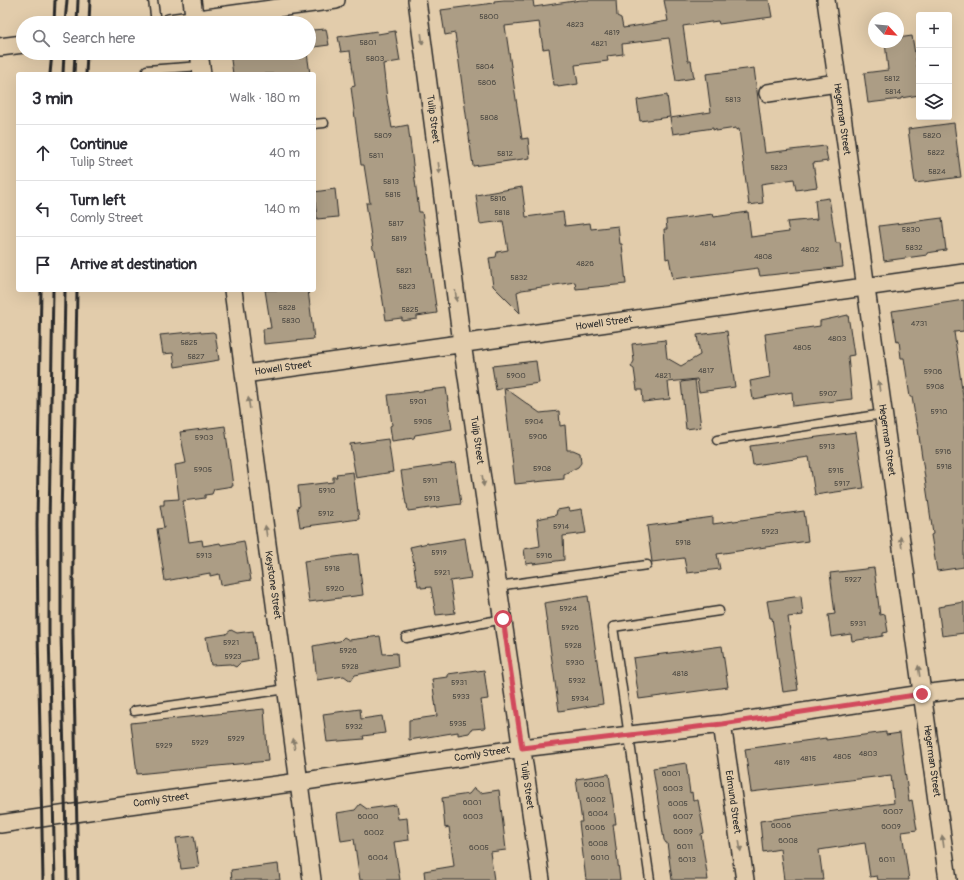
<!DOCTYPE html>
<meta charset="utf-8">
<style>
:root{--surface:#fff;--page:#f7f7f7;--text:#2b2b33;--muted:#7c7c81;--line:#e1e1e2}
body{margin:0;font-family:Pangolin,sans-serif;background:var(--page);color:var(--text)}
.controls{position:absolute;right:12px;top:12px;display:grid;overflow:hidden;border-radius:4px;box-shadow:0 4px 16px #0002}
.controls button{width:36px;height:36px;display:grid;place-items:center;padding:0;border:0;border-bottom:1px solid var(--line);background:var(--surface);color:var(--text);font:20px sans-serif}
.compass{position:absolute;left:868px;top:12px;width:36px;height:36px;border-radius:50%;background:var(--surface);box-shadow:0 4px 16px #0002;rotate:116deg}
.stop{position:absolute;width:12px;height:12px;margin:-9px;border:3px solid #d1495b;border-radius:50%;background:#fff}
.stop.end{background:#d1495b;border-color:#fff;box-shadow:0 1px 4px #0008}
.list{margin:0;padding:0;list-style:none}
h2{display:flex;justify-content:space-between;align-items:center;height:52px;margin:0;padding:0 16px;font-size:17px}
h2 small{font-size:13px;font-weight:400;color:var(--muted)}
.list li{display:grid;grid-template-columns:26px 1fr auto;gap:12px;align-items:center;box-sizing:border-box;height:56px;padding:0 16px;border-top:1px solid var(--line)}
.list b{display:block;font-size:15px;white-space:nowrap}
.list p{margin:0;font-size:13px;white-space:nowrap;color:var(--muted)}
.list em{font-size:13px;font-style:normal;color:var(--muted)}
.icon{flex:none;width:22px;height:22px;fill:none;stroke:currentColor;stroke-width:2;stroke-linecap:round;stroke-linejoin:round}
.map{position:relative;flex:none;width:964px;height:880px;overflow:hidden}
.search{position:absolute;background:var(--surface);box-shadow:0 4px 16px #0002;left:16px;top:16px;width:300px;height:44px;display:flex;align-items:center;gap:10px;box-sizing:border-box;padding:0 14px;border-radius:22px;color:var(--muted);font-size:15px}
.panel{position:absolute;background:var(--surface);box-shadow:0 4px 16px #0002;left:16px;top:72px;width:300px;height:220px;border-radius:4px}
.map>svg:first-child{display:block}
.building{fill:#ac9d85;stroke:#2b2b2b}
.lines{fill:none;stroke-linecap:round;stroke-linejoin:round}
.service-casing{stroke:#2b2b2b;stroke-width:11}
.minor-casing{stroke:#2b2b2b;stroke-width:20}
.service{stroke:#e2ccab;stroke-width:8}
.minor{stroke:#e2ccab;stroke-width:17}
.rail{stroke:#2b2b2b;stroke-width:3}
.oneway{fill:#867c6b}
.route{stroke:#d1495b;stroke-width:5}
.labels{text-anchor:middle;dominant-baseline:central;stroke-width:3;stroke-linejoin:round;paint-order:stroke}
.number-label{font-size:8px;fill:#4b4842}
.street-label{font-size:10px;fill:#2b2b2b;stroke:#e2ccab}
</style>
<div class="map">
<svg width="964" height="880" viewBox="0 0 964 880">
<rect width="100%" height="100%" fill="#e2ccab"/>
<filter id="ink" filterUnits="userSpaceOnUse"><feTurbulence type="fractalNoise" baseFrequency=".025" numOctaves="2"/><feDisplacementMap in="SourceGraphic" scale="8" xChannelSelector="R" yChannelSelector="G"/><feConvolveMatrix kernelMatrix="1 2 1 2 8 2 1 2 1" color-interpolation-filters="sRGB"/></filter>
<g filter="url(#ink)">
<!-- building -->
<path class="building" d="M504 0H533L534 7 581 0H616L617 16 621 18 623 28 668 21 664 0H769L772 17 719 24 718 21 683 26 688 61H691L694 78 676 81 669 38 622 44 623 54 607 56 608 61 575 65 578 84 558 87V85H554L549 48 543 49 539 22 505 26 522 139 528 138 530 158 473 166 455 33 445 35 441 10 494 3V1Z
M326 29 329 45 314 47 312 30Z
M377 31 378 34 395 31 400 61 383 64 387 99 392 128 408 125 419 212H422L437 313 417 316V319L402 321V318L386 320 375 251 373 249 366 203H370L364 165H361L351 87 355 86 350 51 341 52 338 37Z
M912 36 919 77V95L901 98V99L868 103 864 73 888 70 885 42H898V38Z
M230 53H307L310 74H233Z
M754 68 765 153 825 146 828 161 813 163 817 187 796 190 794 179 761 184 763 203 749 205 739 129 736 130V128L716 131V129L713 130V128L673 134 670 118 711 112 706 74Z
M667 95 670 117 640 121 637 100Z
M954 123 961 177 915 183 908 129Z
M522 187 526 217 563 212 565 226 590 223 591 229 618 226 620 244H622L626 284 576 289 575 282 522 290 517 292 520 313 493 286 489 258 496 257 497 252 508 250 503 221 480 224 476 195Z
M335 189 338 217 317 219 314 192Z
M829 198 836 243H840L843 267 760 276 758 268 673 279 669 258 666 259 664 229H667L666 220 713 214 714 217 748 212 751 237 789 232 787 222 817 219 815 200Z
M942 218 946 250 927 253V255L884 261 879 226Z
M265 290H308L314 339 264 344 263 329 271 328Z
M964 300V331L954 332 964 403V567L937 571 931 535 933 534 917 422H916L912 397H910L904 358H901L899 341 897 342 892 311Z
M848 315 854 355 848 356 852 399 793 406 792 392 753 399 750 381 770 377 765 334 820 326V321Z
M200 331 201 333 213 332 214 333H215L219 360 175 367 173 353 163 354 160 335Z
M727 331 735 387 699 392 697 379 668 382 670 399 643 402 642 390H637L634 369 631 367 634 361 632 344 665 340 667 358 681 366 700 355 697 335Z
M536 361 539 383 505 388 540 413 559 411 560 426 565 425 567 450H573L580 453 581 463 578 467 564 474V479L515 484 504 388 496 390 492 366Z
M695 380 701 427 686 429 681 382Z
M446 388 452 429 415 435 414 438 392 441 390 426 392 425 388 395Z
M225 426 233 486 214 489 212 494 205 495V498L183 501 189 542 202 540 203 546 220 543 221 545 244 541 251 580 221 585 219 574 210 576V573L165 581 157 529 164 528 160 505H164V500L179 499 175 465 186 463 180 432Z
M856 432 864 488 815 495 809 457 753 465 750 446Z
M388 439 393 472 356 478 350 444Z
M455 463 461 504 408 511 407 504H406L401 471Z
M353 472 359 519 300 527 297 507 300 506 298 486 333 482V477H337L336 474Z
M569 508 570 511 582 509 586 533 563 536 564 560 533 564V563L526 564 524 549 540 546 537 519 556 515 557 510Z
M804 511 808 541 717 554 720 569 687 573 684 558 652 562 647 526 713 517V524Z
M465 538 471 578 450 581 455 613 436 615 431 587 421 588V586H418L417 579 416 580 413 558 410 547 428 543V544Z
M358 554 363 595 309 602 304 561Z
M874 568 880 615 885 614 888 632 883 633V636L852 641 851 634 831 637 828 615 835 614 830 573Z
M588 596 603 704 559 711 544 603Z
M801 596 803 615 788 617 798 690 783 692 772 618H770L767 601Z
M964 602V633L942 636 938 607 945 606V605Z
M231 630 237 633 253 631 257 659 251 660V661L240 663 236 667 230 664 211 665 206 637 226 634Z
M380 636 383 654 397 653 398 667 355 675 351 681 344 676 317 680 313 646 340 641 344 637 349 640Z
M722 646 728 687 639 699 633 658Z
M476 670 477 671 484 670 488 699 481 700 485 728 472 729 469 733 458 735V732L409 740V720L437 716 432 679 448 677V674Z
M264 709 268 761 137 774 131 723Z
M360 709 361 719 382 716 385 733 363 736 364 739 327 742 323 714Z
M886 732V735L900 733 909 801 912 800 917 830 902 832 909 880H878L877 876 870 877 865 843 819 850 823 880H784L780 849 763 852 760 821 894 803 891 775 751 792 745 749 826 738V740Z
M686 763 690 793 692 792 693 801 698 800 704 833 701 834 708 880H672L667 843H666L664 840 653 768Z
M609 774 616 824H613L620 880H586L579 822H582L576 779Z
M474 788 480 793 499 790 506 850 490 852 494 880H425L424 871 454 866 449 827 445 828 442 798 469 794Z
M360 804 367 809 396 805 398 819 407 818 409 840 394 842 400 880H360L354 839 341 841 337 813 355 810Z
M194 836 199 867 181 869 176 838Z
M278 864 280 880H232L231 870Z"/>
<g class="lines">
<defs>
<path id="service" d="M153 0 156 23
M147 70 201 66
M314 124 324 123
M717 440 883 414
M498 586 647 565
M406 638 503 619
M134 711 287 689
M650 880 613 627 719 611"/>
<path id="minor" d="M192 0 195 23
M417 0 462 343 541 880
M826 0 948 880
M169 23 336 0
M0 47 23 44
M199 53 202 74
M768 93 837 83
M233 290 312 880
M245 374 964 273
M722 724 745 880
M0 824 129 805 299 782 522 748 722 724 922 694 964 689"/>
</defs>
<!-- service casing -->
<use href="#service" class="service-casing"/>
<!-- minor casing -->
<use href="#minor" class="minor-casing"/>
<!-- service -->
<use href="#service" class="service"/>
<!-- minor -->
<use href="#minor" class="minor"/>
<!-- rail -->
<path class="rail" d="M54 23 55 0
M65 23 67 0
M77 23 78 0
M89 23 90 0
M50 74 52 53
M63 74 64 53
M74 74 75 53
M86 74 87 53
M41 290 37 524 38 633 43 880
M53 290 49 524V633L55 880
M65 290 61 524V633L67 880
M77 290 73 524V633L78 880"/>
</g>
<!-- one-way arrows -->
<defs><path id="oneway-solid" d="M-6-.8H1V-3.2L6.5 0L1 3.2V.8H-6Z"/></defs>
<g class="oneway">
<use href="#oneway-solid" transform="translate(422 39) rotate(83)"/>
<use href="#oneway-solid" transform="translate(439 168) rotate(83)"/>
<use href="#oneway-solid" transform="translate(456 296) rotate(83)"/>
<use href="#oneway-solid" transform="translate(879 386) rotate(-98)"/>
<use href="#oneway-solid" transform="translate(249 403) rotate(-98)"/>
<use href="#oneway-solid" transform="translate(483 481) rotate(82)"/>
<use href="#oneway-solid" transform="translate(266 531) rotate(-98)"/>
<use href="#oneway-solid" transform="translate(901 542) rotate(-98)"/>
<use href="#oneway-solid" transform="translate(919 671) rotate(-98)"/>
<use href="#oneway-solid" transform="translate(294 744) rotate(-98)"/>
<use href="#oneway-solid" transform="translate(943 841) rotate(-98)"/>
<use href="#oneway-solid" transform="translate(740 846) rotate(82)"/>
</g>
</g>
<g class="lines" filter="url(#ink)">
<!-- route -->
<path class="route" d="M503 619 522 748 722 724 922 694"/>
</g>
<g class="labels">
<!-- number labels -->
<g class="number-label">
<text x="489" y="16">5800</text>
<text x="575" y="24">4823</text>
<text x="612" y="32">4819</text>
<text x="368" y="42">5801</text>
<text x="599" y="43">4821</text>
<text x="375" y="58">5803</text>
<text x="485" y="66">5804</text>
<text x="892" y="78">5812</text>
<text x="487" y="82">5806</text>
<text x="893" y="91">5814</text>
<text x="733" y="99">5813</text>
<text x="489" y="117">5808</text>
<text x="383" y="135">5809</text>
<text x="932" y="135">5820</text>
<text x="936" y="152">5822</text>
<text x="505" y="153">5812</text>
<text x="376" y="155">5811</text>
<text x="779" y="167">5823</text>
<text x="937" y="171">5824</text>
<text x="391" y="181">5813</text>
<text x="393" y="194">5815</text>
<text x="498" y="198">5816</text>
<text x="502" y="212">5818</text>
<text x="396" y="223">5817</text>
<text x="911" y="229">5830</text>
<text x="399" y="238">5819</text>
<text x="708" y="243">4814</text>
<text x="914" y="247">5832</text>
<text x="810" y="249">4802</text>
<text x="763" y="256">4808</text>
<text x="585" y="263">4826</text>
<text x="404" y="270">5821</text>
<text x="519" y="277">5832</text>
<text x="407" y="286">5823</text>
<text x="287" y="307">5828</text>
<text x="410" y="309">5825</text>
<text x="291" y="320">5830</text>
<text x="919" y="323">4731</text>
<text x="837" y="338">4803</text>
<text x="189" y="342">5825</text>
<text x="802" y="347">4805</text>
<text x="196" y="356">5827</text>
<text x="706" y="370">4817</text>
<text x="933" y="371">5906</text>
<text x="516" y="375">5900</text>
<text x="663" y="375">4821</text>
<text x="935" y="386">5908</text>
<text x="828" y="393">5907</text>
<text x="418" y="401">5901</text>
<text x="939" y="411">5910</text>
<text x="423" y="421">5905</text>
<text x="534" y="421">5904</text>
<text x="538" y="436">5906</text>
<text x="204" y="437">5903</text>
<text x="827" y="446">5913</text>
<text x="943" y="451">5916</text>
<text x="944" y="466">5918</text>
<text x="542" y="468">5908</text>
<text x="203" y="469">5905</text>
<text x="836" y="470">5915</text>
<text x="430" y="480">5911</text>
<text x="842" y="483">5917</text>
<text x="327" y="490">5910</text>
<text x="432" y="498">5913</text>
<text x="326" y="513">5912</text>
<text x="561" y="526">5914</text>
<text x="770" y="531">5923</text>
<text x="683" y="542">5918</text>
<text x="439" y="552">5919</text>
<text x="204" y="555">5913</text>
<text x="544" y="555">5916</text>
<text x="332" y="568">5918</text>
<text x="442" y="572">5921</text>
<text x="853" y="579">5927</text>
<text x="335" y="588">5920</text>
<text x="568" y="608">5924</text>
<text x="858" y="623">5931</text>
<text x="570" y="627">5926</text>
<text x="231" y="642">5921</text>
<text x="573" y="645">5928</text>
<text x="348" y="650">5926</text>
<text x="233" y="656">5923</text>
<text x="575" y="662">5930</text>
<text x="350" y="666">5928</text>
<text x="680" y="673">4818</text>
<text x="577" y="680">5932</text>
<text x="459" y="682">5931</text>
<text x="461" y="696">5933</text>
<text x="580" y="698">5934</text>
<text x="458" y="723">5935</text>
<text x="354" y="726">5932</text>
<text x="236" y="738">5929</text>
<text x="200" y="742">5929</text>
<text x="164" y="745">5929</text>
<text x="868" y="753">4803</text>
<text x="842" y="756">4805</text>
<text x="808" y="758">4815</text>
<text x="782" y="762">4819</text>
<text x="671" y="773">6001</text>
<text x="594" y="784">6000</text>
<text x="673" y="788">6003</text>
<text x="596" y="799">6002</text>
<text x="472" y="802">6001</text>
<text x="678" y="803">6005</text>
<text x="893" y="811">6007</text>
<text x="598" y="813">6004</text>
<text x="368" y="816">6000</text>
<text x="473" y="816">6003</text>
<text x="683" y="816">6007</text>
<text x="781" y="825">6006</text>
<text x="891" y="826">6009</text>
<text x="595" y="827">6006</text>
<text x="683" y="831">6009</text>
<text x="374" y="832">6002</text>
<text x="788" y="840">6008</text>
<text x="598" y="843">6008</text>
<text x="685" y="846">6011</text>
<text x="479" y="847">6005</text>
<text x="378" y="857">6004</text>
<text x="600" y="857">6010</text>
<text x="687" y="859">6013</text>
<text x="887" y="859">6011</text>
</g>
<!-- street labels -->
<g class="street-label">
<text transform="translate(433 119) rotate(83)">Tulip Street</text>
<text transform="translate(842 119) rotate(82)">Hegerman Street</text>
<text transform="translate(604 323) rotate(-8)">Howell Street</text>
<text transform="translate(283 368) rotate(-8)">Howell Street</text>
<text transform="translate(477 440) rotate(82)">Tulip Street</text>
<text transform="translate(887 440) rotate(82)">Hegerman Street</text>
<text transform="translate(273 585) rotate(82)">Keystone Street</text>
<text transform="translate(482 754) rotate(-9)">Comly Street</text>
<text transform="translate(932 761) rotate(82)">Hegerman Street</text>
<text transform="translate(527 785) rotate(82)">Tulip Street</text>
<text transform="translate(161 800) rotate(-8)">Comly Street</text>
<text transform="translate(733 802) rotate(82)">Edmund Street</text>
</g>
</g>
</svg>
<div class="controls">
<button>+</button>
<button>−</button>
<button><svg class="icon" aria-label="layers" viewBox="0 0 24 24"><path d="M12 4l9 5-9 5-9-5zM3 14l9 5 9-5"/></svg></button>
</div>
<svg class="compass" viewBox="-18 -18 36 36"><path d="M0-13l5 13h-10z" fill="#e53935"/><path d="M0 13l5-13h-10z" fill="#7c7c81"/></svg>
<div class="stop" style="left:503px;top:619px"></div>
<div class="stop end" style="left:922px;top:694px"></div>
<div class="search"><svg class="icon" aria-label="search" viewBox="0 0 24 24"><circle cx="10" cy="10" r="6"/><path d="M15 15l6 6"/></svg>Search here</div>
<section class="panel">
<h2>3 min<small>Walk · 180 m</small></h2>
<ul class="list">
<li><svg class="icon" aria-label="ahead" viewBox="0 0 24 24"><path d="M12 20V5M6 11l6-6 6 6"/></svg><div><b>Continue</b><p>Tulip Street</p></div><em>40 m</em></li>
<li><svg class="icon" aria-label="left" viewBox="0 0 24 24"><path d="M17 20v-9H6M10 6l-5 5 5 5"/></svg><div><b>Turn left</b><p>Comly Street</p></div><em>140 m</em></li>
<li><svg class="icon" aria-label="arrive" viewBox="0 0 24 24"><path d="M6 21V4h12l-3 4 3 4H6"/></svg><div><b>Arrive at destination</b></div></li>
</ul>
</section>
</div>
